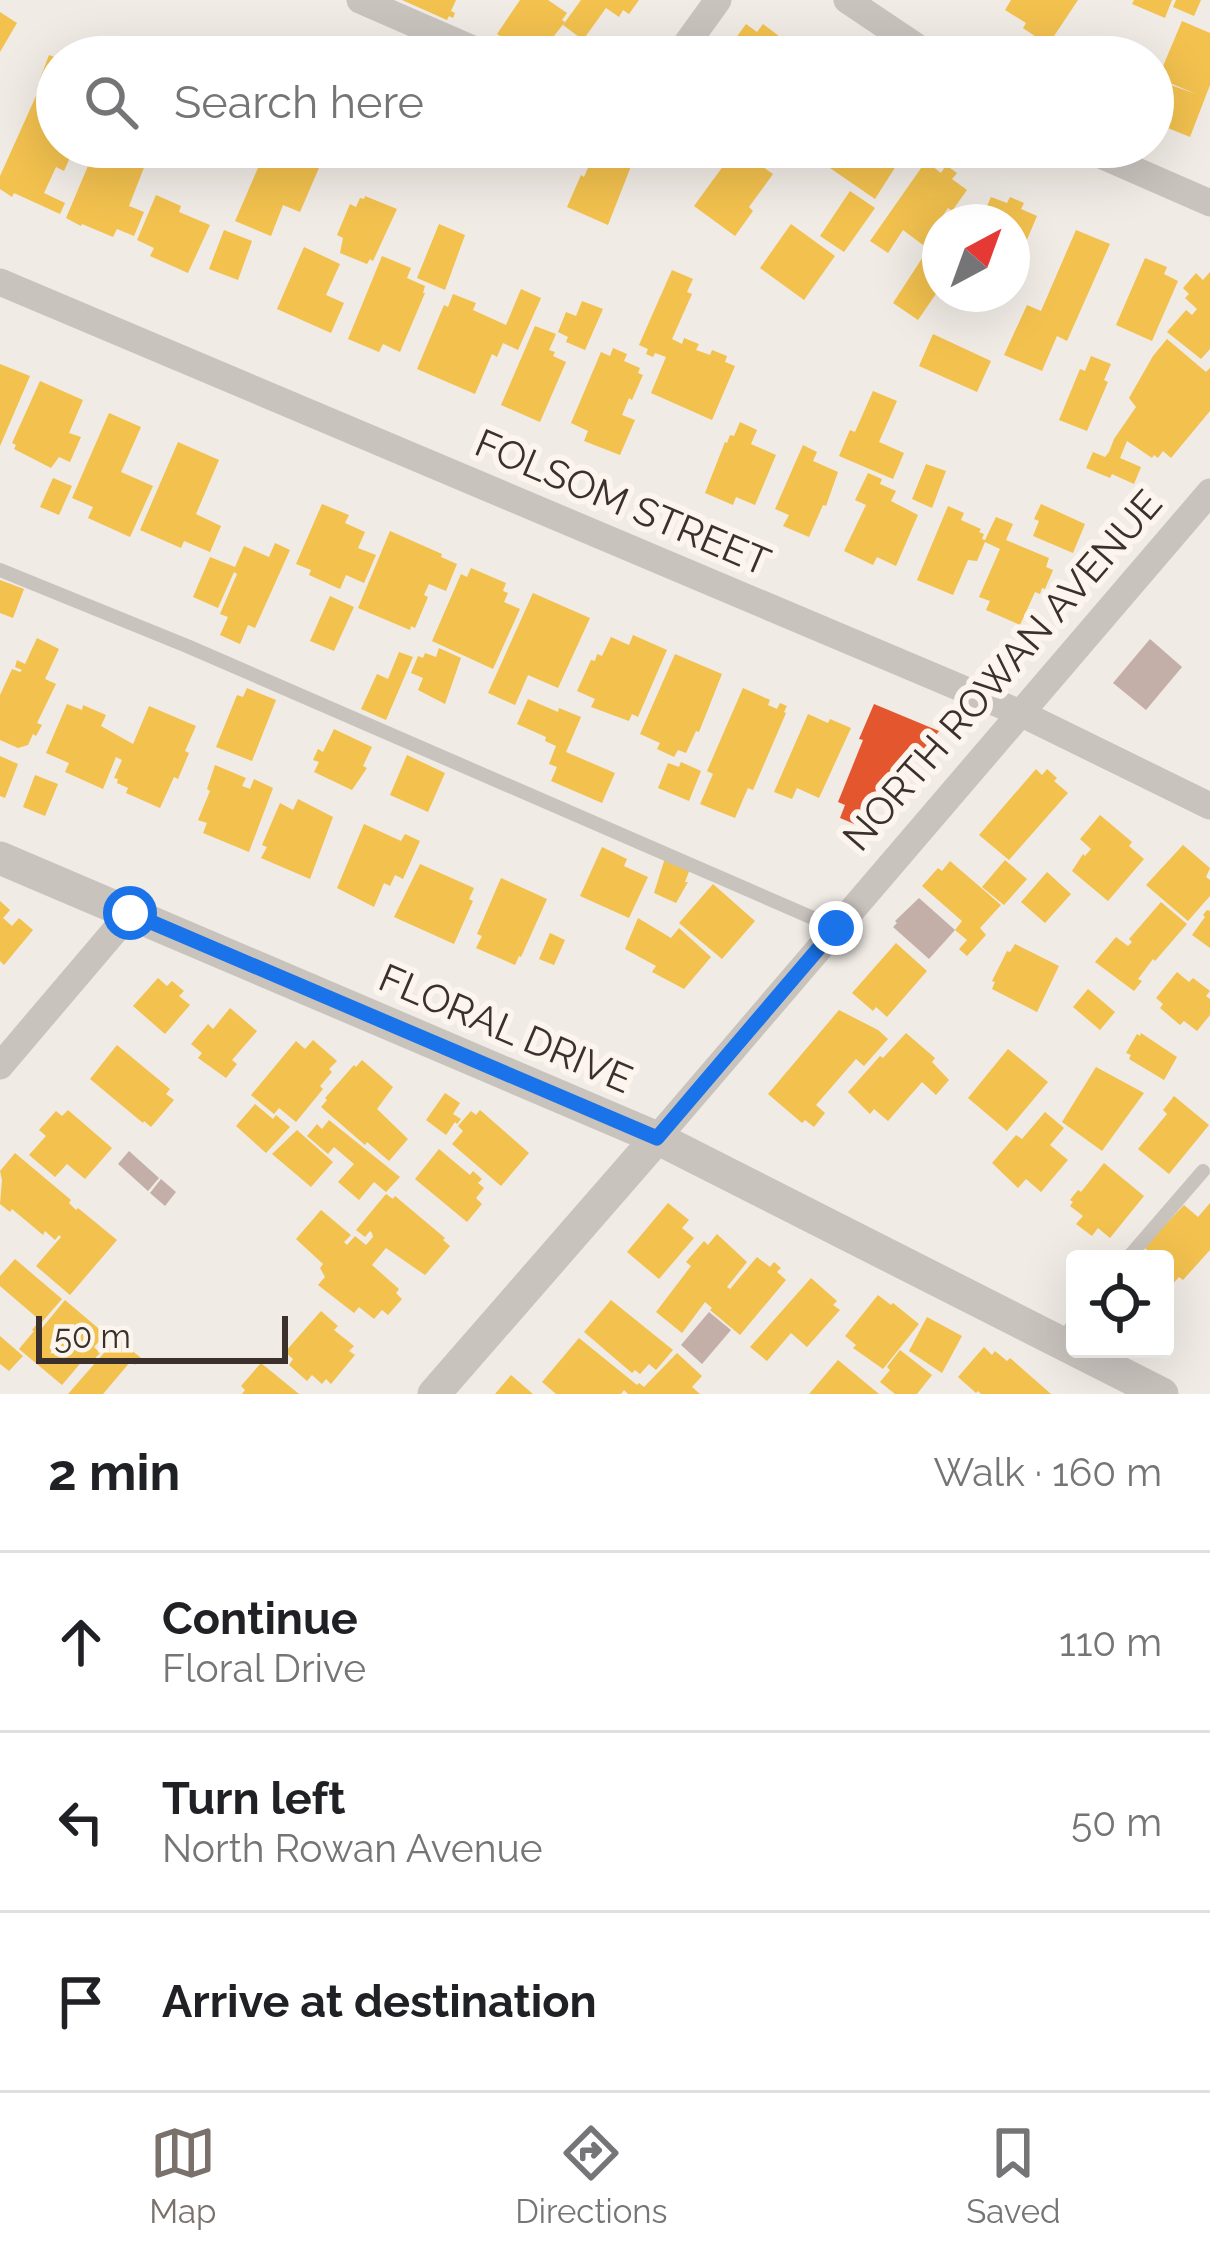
<!DOCTYPE html>
<meta charset="utf-8">
<style>
:root{--surface:#fff;--page:#f2f2f2;--text:#202124;--muted:#757577;--line:#e0e0e0;--accent:#7a716c}
body{margin:0;font-family:Raleway,sans-serif;background:var(--page);color:var(--text)}
.controls{position:absolute;right:36px;bottom:36px;display:grid;overflow:hidden;border-radius:12px;box-shadow:0 12px 48px #0002}
.controls button{width:108px;height:108px;display:grid;place-items:center;padding:0;border:0;border-bottom:3px solid var(--line);background:var(--surface);color:var(--text);font:60px sans-serif}
.compass{position:absolute;left:922px;top:204px;width:108px;height:108px;border-radius:50%;background:var(--surface);box-shadow:0 12px 48px #0002;rotate:41deg}
.scale{position:absolute;left:36px;bottom:30px;width:252px;box-sizing:border-box;padding-left:12px;border:6px solid #3b302b;border-top:0;font-size:33px;line-height:42px;white-space:nowrap;color:#3b302b;-webkit-text-stroke:9px #fbf5ee;paint-order:stroke}
.stop{position:absolute;width:36px;height:36px;margin:-27px;border:9px solid #1a73e8;border-radius:50%;background:#fff}
.stop.end{background:#1a73e8;border-color:#fff;box-shadow:0 3px 12px #0008}
.list{margin:0;padding:0;list-style:none}
h2{display:flex;justify-content:space-between;align-items:center;height:156px;margin:0;padding:0 48px;font-size:51px}
h2 small{font-size:39px;font-weight:400;color:var(--muted)}
.list li{display:grid;grid-template-columns:78px 1fr auto;gap:36px;align-items:center;box-sizing:border-box;height:180px;padding:0 48px;border-top:3px solid var(--line)}
.list b{display:block;font-size:45px;white-space:nowrap}
.list p{margin:0;font-size:39px;white-space:nowrap;color:var(--muted)}
.list em{font-size:39px;font-style:normal;color:var(--muted)}
.icon{flex:none;width:66px;height:66px;fill:none;stroke:currentColor;stroke-width:2;stroke-linecap:round;stroke-linejoin:round}
.map{position:relative;flex:none;width:1210px;height:1394px;overflow:hidden}
.search{position:absolute;background:var(--surface);box-shadow:0 12px 48px #0002;left:36px;right:36px;top:36px;height:132px;display:flex;align-items:center;gap:30px;box-sizing:border-box;padding:0 42px;border-radius:66px;color:var(--muted);font-size:45px}
.sheet{height:696px;background:var(--surface)}
nav{display:flex;justify-content:space-around;align-items:center;box-sizing:border-box;height:168px;border-top:3px solid var(--line);background:var(--surface);font-size:33px;color:var(--muted)}
nav a{display:grid;justify-items:center;gap:6px}
nav .on{color:var(--accent)}
.map>svg:first-child{display:block}
.homes{fill:#f2c14e}
.shops{fill:#e4572e}
.building{fill:#c3afa7}
.lines{fill:none;stroke-linecap:round;stroke-linejoin:round}
.service{stroke:#c9c3be;stroke-width:14}
.minor{stroke:#c9c3be;stroke-width:27}
.tertiary{stroke:#c9c3be;stroke-width:33}
.route{stroke:#1a73e8;stroke-width:15}
.labels{text-anchor:middle;dominant-baseline:central;stroke-width:12;stroke-linejoin:round;paint-order:stroke}
.street-label{font-size:39px;fill:#3b302b;stroke:#fbf5ee}
</style>
<div class="map">
<svg width="1210" height="1394" viewBox="0 0 1210 1394">
<rect width="100%" height="100%" fill="#f0ebe5"/>
<!-- homes -->
<path class="homes" d="M402 0H456L451 11 455 13 453 18 449 16 447 20Z
M520 0H548L567 13 562 20 565 22 542 51 525 40 519 49 497 34Z
M581 0H639L629 14 623 10 619 17 606 8 583 40 563 25Z
M1011 0H1078L1048 45 1023 28 1026 23 1005 10Z
M1134 0H1172L1165 18 1132 4Z
M1176 0H1201L1194 16 1173 7Z
M0 12 17 23 0 52Z
M1182 21 1210 33V85L1190 137 1153 122V113L1165 83 1196 94 1158 78Z
M746 24 757 32 763 24 779 36 773 44 780 48 774 57H722Z
M49 55 57 58V85L40 79Z
M36 96 56 105 47 125 56 129 53 136 57 138V147L73 151 64 171 56 167 44 193 65 203 60 214 14 193 12 197 0 189V176Z
M96 147H102L145 165 129 206 144 212 134 236 117 229 113 237 82 224 81 226 66 218Z
M267 147H309L325 154 300 212 283 205 271 236 235 221Z
M597 147H628L626 152 635 156 608 225 567 207 581 175 584 177Z
M737 147H749L761 156 759 158 766 163 763 167 773 174 749 207 753 211 735 236 694 206Z
M840 147H908L875 199 827 166Z
M926 161 941 173 946 165 957 173 952 179 967 190 952 211 948 208 923 245 903 230 888 253 870 241Z
M850 191 875 208 844 252 820 236Z
M156 195 181 206 179 212 210 225 188 273 150 256 154 248 137 240Z
M365 196 397 209 373 261 370 259 367 264 340 253 343 238 337 235 350 204 356 207 360 198 364 199Z
M991 197 1007 203 1010 197 1024 203 1021 209 1037 216 1012 275V222H980Z
M439 224 465 235 445 290 417 278Z
M791 224 835 256 804 300 760 268Z
M224 230 252 241 238 280 209 269Z
M1076 230 1110 244 1067 341 1057 336 1042 371 1004 355 1027 305 1041 311Z
M930 246 940 253V288L918 320 893 303Z
M304 247 340 264 326 295 344 303 331 333 277 309Z
M382 256 411 268 407 278 425 286 423 293H425L400 352 383 344 379 352 348 339Z
M1145 258 1167 267 1164 274 1178 281 1152 341 1116 325Z
M672 270 693 279 687 292 692 294 672 339 682 344 684 338 699 344 696 350 710 355 712 350 727 356 725 362 735 366 712 420 651 393 666 357 655 353 653 357 646 354 648 349 639 345Z
M1210 272V349L1201 359 1167 332 1186 310 1192 315 1197 309 1185 298 1189 294 1183 288 1196 273 1203 280Z
M521 289 541 298 518 350 503 343 497 357 492 354 475 394 417 369 444 305 448 307 453 294 476 303 473 310 506 325Z
M582 301 603 309 585 350 566 342 568 337 558 332 566 312 576 316Z
M535 326 556 334 549 350 555 352 553 356 566 362 540 422 501 405Z
M933 334 991 361 977 392 919 366Z
M1167 339 1206 372 1210 368V411L1171 458 1163 451 1158 458 1154 455 1152 458 1127 441 1120 458 1141 467 1134 484 1112 474 1110 478 1086 468 1093 452 1105 457 1109 452 1114 439 1136 407 1129 398 1153 356Z
M613 348 627 354 624 361 640 368 638 373 643 375 632 400 629 398 622 415 635 420 620 455 584 441 588 431 571 423 601 352 610 356Z
M1091 356 1111 364 1104 380 1108 382 1087 431 1059 420 1080 369 1085 371Z
M0 364 30 376 0 446Z
M40 381 83 400 69 433 81 437 70 462 59 457 51 468 14 449 16 445 12 443Z
M873 391 897 401 879 442 904 453 893 479 839 456 850 430 855 432Z
M109 413 141 427 121 472 153 486 130 537 88 518 93 507 72 498Z
M740 422 757 430 751 444 776 455 755 505 736 497 733 505 705 493 725 442 727 443 730 435 734 436Z
M178 442 219 460 196 514 221 526 210 552 184 541 181 548 140 530Z
M803 445 817 452 813 461 838 472 826 506 823 505 809 537 783 526 789 515 775 509Z
M926 464 946 471 932 508 912 499Z
M868 473 882 479 880 484 896 491 891 501 918 515 896 566 877 557 873 565 844 551 866 505 855 500Z
M53 478 72 486 59 515 40 507Z
M322 504 349 515 345 523 365 532 358 548 376 555 364 583 346 575 340 589 309 575 311 570 296 564Z
M1041 504 1085 524 1073 553 1033 536 1039 521 1034 519Z
M948 506 964 513 961 520 981 529 979 532 984 534 982 539 985 540 996 517 1013 524 1006 540 1049 558 1046 567 1053 570 1045 589 1042 588 1040 594 1035 592 1020 625 986 610 990 601 979 597 1000 549 985 542 977 561 968 560 953 595 917 580Z
M390 531 442 554 441 557 457 564 446 591 429 584 424 595 428 597 415 628 411 626 410 630 358 608Z
M275 543 290 550 255 628 248 625 240 644 220 635 228 617 220 614 237 574 234 572 218 608 193 597 210 557 235 567 244 546 269 557Z
M471 568 506 583 503 591 508 593 504 602 520 609 493 669 432 641 461 574 467 577Z
M0 580 24 589 13 618 0 613Z
M533 593 590 618 558 688 528 675 515 705 488 693Z
M330 596 354 607 334 651 310 641Z
M633 635 667 650 638 717 632 714 629 721 591 707 595 699 577 691 591 660 595 661 597 654 602 656 611 637 629 645Z
M37 638 59 649 45 679 56 684 37 723 42 725 36 736 33 734 28 745 18 748 0 740V695L12 669 20 672 22 670 15 667 17 660 25 664Z
M439 648 461 658 445 704 418 690 423 678 411 673 418 656 423 658 425 653 436 657Z
M399 652 413 657 386 720 361 709 377 674 388 679Z
M675 654 722 674 699 732 696 731 686 753 678 750 674 757 657 749 660 743 640 734Z
M247 688 276 700 252 761 216 747 237 695 243 697Z
M743 688 770 700 768 705 777 709 780 703 787 706 784 712 786 713 753 790 748 788 735 818 700 804 713 774 707 771Z
M528 699 558 712 559 708 581 717 566 752 615 773 602 803 551 781 557 767 549 764 556 746 545 741 546 737 517 724Z
M67 704 82 710 83 705 106 715 101 726 133 744 149 706 196 726 185 751 189 753 178 779 174 777 160 808 126 793 128 788 117 783 118 779 114 778 122 760 116 757 103 789 65 772 69 763 46 753Z
M808 714 828 723 830 719 851 728 819 798 797 788 792 799 774 792Z
M334 729 372 747 363 766 367 768 352 790 314 772 319 762 313 760 318 749 323 752Z
M407 755 445 773 428 812 390 795Z
M0 756 18 764 5 798 0 796Z
M681 762 701 771 689 801 658 788 668 763 679 767Z
M215 765 246 778 242 786 250 789 254 779 273 788 249 852 203 833 207 823 198 820 210 791 207 789Z
M1036 769 1042 775 1047 769 1057 778 1054 781 1068 793 1009 860 979 835Z
M35 775 58 784 45 816 23 807Z
M298 799 333 817 310 879 261 858 267 847 262 845 280 803 293 810Z
M1100 815 1132 842 1129 846 1144 859 1108 901 1072 871 1083 854 1085 856 1091 849 1080 839Z
M364 824 401 841 405 834 420 841 403 879 395 875 390 886 384 883 374 907 337 888Z
M1183 845 1210 868 1206 877 1210 880V896L1188 921 1146 885Z
M602 847 627 859 624 866 648 877 629 918 580 896Z
M665 858 690 869 685 882H688L676 903 654 893Z
M1005 860 1027 879 1004 905 982 887Z
M950 861 1001 905 980 928 986 935 967 956 959 949 967 940 955 930 962 921 922 886 938 868 942 871Z
M420 864 474 888 469 899 473 901 454 944 394 917Z
M1047 872 1071 894 1045 923 1021 902Z
M501 878 547 899 521 957 519 956 515 965 476 948 482 936 477 934Z
M713 884 755 921 722 959 679 923Z
M0 901 10 910 3 918 12 926 19 918 33 930 4 965 0 961Z
M1161 902 1187 924 1155 961 1153 959 1138 979 1142 981 1134 991 1095 962 1116 937 1128 946 1132 942 1129 939Z
M1207 910 1210 911V948L1192 935 1205 917 1203 915Z
M638 918 671 938 679 928 711 957 684 989 652 972 656 966 625 949Z
M550 933 565 940 554 965 539 959Z
M896 943 927 971 887 1017 876 1007 873 1011 852 993Z
M1015 944 1059 966 1037 1012 992 989 995 982 992 981 1007 951 1010 952Z
M1177 972 1189 982 1193 978 1210 991 1206 996 1210 999V1015L1197 1031 1184 1021 1180 1025 1160 1008 1163 1004 1156 998Z
M158 978 167 986 172 981 184 991 179 996 190 1005 165 1034 133 1006Z
M1088 989 1115 1012 1100 1030 1073 1007Z
M230 1008 257 1031 232 1060 237 1064 226 1078 198 1058 202 1053 191 1044 208 1024 213 1029Z
M839 1010 878 1030 888 1039 864 1066 856 1059 816 1105 825 1113 814 1127 805 1120 802 1123 768 1094Z
M906 1033 935 1058 932 1062 949 1080 936 1095 922 1082 888 1121 874 1109 870 1114 848 1092 880 1056 883 1058Z
M1141 1033 1177 1057 1164 1080 1129 1059 1131 1055 1126 1053 1137 1034 1140 1036Z
M313 1040 337 1061 329 1069 332 1072 320 1086 323 1089 296 1122 279 1108 274 1114 251 1095 296 1041 305 1049Z
M117 1045 170 1089 166 1094 174 1100 151 1127 144 1121 143 1123 90 1079Z
M1008 1049 1048 1082 1007 1131 968 1098Z
M362 1060 393 1087 377 1109 408 1139 389 1161 367 1142 365 1145 321 1107 327 1100 325 1098 354 1065 356 1067Z
M1096 1067 1144 1093 1102 1151 1062 1122Z
M445 1093 460 1103 453 1114 461 1119 457 1124 455 1122 446 1135 426 1120Z
M1174 1096 1209 1125 1169 1174 1138 1149 1167 1114 1163 1110Z
M255 1104 273 1119 276 1115 290 1127 266 1153 236 1126Z
M68 1110 112 1148 85 1179 67 1164 55 1177 29 1155 46 1136 39 1130 56 1111 62 1116Z
M480 1110 529 1153 501 1186 452 1144 463 1131 458 1126 471 1111 476 1115Z
M1045 1112 1064 1128 1050 1145 1068 1160 1041 1192 1026 1179 1018 1188 992 1163 1016 1135 1022 1139Z
M329 1120 400 1177 386 1192 374 1182 359 1200 338 1182 354 1164 334 1147 328 1154 307 1136 317 1124 322 1129Z
M297 1130 333 1162 311 1187 272 1154Z
M439 1149 470 1175 473 1171 482 1179 478 1183 484 1188 476 1198 482 1204 467 1222 415 1179Z
M15 1153 71 1200 69 1203 76 1210 78 1208 117 1240 70 1295 36 1266 61 1237 59 1235 55 1240 45 1231 43 1235 12 1209 10 1212 0 1204 2 1180 0 1171Z
M1104 1163 1144 1196 1110 1238 1098 1228 1092 1236 1076 1224 1083 1216 1070 1206 1073 1202 1070 1200 1078 1190 1081 1192Z
M386 1194 393 1199 395 1196 445 1238 443 1240 450 1246 425 1275 386 1248 372 1265 399 1289 396 1293 402 1299 388 1315 382 1310 374 1319 359 1307 354 1313 318 1285 325 1277 320 1268 323 1264 296 1239 321 1210 351 1235 344 1242 347 1245 355 1236 366 1245 373 1237 372 1233 370 1231 365 1237 356 1230Z
M668 1203 689 1220 682 1228 694 1238 659 1279 627 1252Z
M1210 1203V1250L1183 1280 1179 1277 1170 1287 1165 1282V1259H1142L1148 1251 1144 1247 1184 1205 1198 1217Z
M717 1234 747 1262 727 1287 730 1289 757 1257 770 1267 774 1262 781 1268 777 1272 786 1280 740 1335 710 1310 712 1308 705 1302 682 1333 656 1312 691 1266 686 1262 704 1241 708 1245Z
M15 1259 62 1299 42 1322 0 1286V1276Z
M811 1278 837 1301 833 1305 840 1310 807 1347 791 1333 767 1361 750 1347Z
M878 1295 891 1305 893 1303 919 1324 883 1369 853 1348 856 1345 845 1336Z
M65 1300 105 1334 94 1347 100 1353 90 1364 84 1359 62 1385 19 1349 34 1331 32 1330 36 1325 42 1328Z
M611 1300 673 1350 656 1370 649 1364 640 1374 635 1370 632 1373 584 1332Z
M321 1311 338 1326 334 1330 354 1346 349 1351 355 1355 331 1384 326 1379 322 1384 312 1375 307 1381 289 1365 293 1359 285 1352Z
M927 1317 962 1336 942 1373 909 1351Z
M0 1336 23 1356 9 1371 0 1364Z
M117 1338 141 1358 135 1365 131 1361 103 1394H68Z
M579 1338 637 1385 639 1383 644 1387 677 1353 702 1376 692 1387 700 1394H628L624 1390 621 1394H556L542 1382Z
M984 1347 992 1355 995 1351 1007 1361 1010 1358 1051 1394H981L978 1391 976 1393 958 1377Z
M900 1350 932 1375 917 1394H895L880 1382 890 1370 887 1367Z
M838 1360 879 1394H809Z
M261 1363 299 1394H242L245 1390 241 1386Z
M511 1375 533 1394H495Z"/>
<!-- shops -->
<path class="shops" d="M874 704 939 731 914 763 901 757 895 770 901 773 898 782 890 779 885 791 880 789 871 811 866 809 859 826 840 818 845 805 838 802 863 740 859 739Z"/>
<!-- building -->
<path class="building" d="M1150 639 1182 667 1146 710 1113 683Z
M919 898 955 930 929 959 893 927 897 923 895 921Z
M129 1151 159 1178 148 1191 118 1164Z
M161 1179 176 1192 165 1206 150 1193Z
M709 1312 731 1330 702 1364 681 1345Z"/>
<g class="lines">
<!-- service -->
<path class="service" d="M0 570 187 646 836 928
M1127 1259 1203 1171
M1060 1342 1075 1323"/>
<!-- minor -->
<path class="minor" d="M360 0 491 57
M847 0 932 57
M677 57 718 0
M1082 147 1210 203
M0 282 1020 713 1210 806
M0 1066 130 913
M657 1138 1210 492"/>
<!-- tertiary -->
<path class="tertiary" d="M0 858 657 1138 1162 1394
M434 1394 657 1138"/>
</g>
<g class="lines">
<!-- route -->
<path class="route" d="M130 913 657 1138 836 928"/>
</g>
<g class="labels">
<!-- street labels -->
<g class="street-label">
<text transform="translate(623 502) rotate(23)">FOLSOM STREET</text>
<text transform="translate(1002 670) rotate(-49)">NORTH ROWAN AVENUE</text>
<text transform="translate(506 1028) rotate(23)">FLORAL DRIVE</text>
</g>
</g>
</svg>
<div class="controls">
<button><svg class="icon" aria-label="locate" viewBox="0 0 24 24"><circle cx="12" cy="12" r="6"/><path d="M12 2v4M12 18v4M2 12h4M18 12h4"/></svg></button>
</div>
<svg class="compass" viewBox="-18 -18 36 36"><path d="M0-13l5 13h-10z" fill="#e53935"/><path d="M0 13l5-13h-10z" fill="#757577"/></svg>
<div class="scale">50 m</div>
<div class="stop" style="left:130px;top:913px"></div>
<div class="stop end" style="left:836px;top:928px"></div>
<div class="search"><svg class="icon" aria-label="search" viewBox="0 0 24 24"><circle cx="10" cy="10" r="6"/><path d="M15 15l6 6"/></svg>Search here</div>
</div>
<section class="sheet">
<h2>2 min<small>Walk · 160 m</small></h2>
<ul class="list">
<li><svg class="icon" aria-label="ahead" viewBox="0 0 24 24"><path d="M12 20V5M6 11l6-6 6 6"/></svg><div><b>Continue</b><p>Floral Drive</p></div><em>110 m</em></li>
<li><svg class="icon" aria-label="left" viewBox="0 0 24 24"><path d="M17 20v-9H6M10 6l-5 5 5 5"/></svg><div><b>Turn left</b><p>North Rowan Avenue</p></div><em>50 m</em></li>
<li><svg class="icon" aria-label="arrive" viewBox="0 0 24 24"><path d="M6 21V4h12l-3 4 3 4H6"/></svg><div><b>Arrive at destination</b></div></li>
</ul>
</section>
<nav>
<a class="on"><svg class="icon" aria-label="map" viewBox="0 0 24 24"><path d="M3 6l6-2 6 2 6-2v14l-6 2-6-2-6 2zM9 4v14M15 6v14"/></svg>Map</a>
<a><svg class="icon" aria-label="directions" viewBox="0 0 24 24"><path d="M12 3l9 9-9 9-9-9zM9 14v-3h6M13 9l2 2-2 2"/></svg>Directions</a>
<a><svg class="icon" aria-label="saved" viewBox="0 0 24 24"><path d="M7 4h10v16l-5-4-5 4z"/></svg>Saved</a>
</nav>
